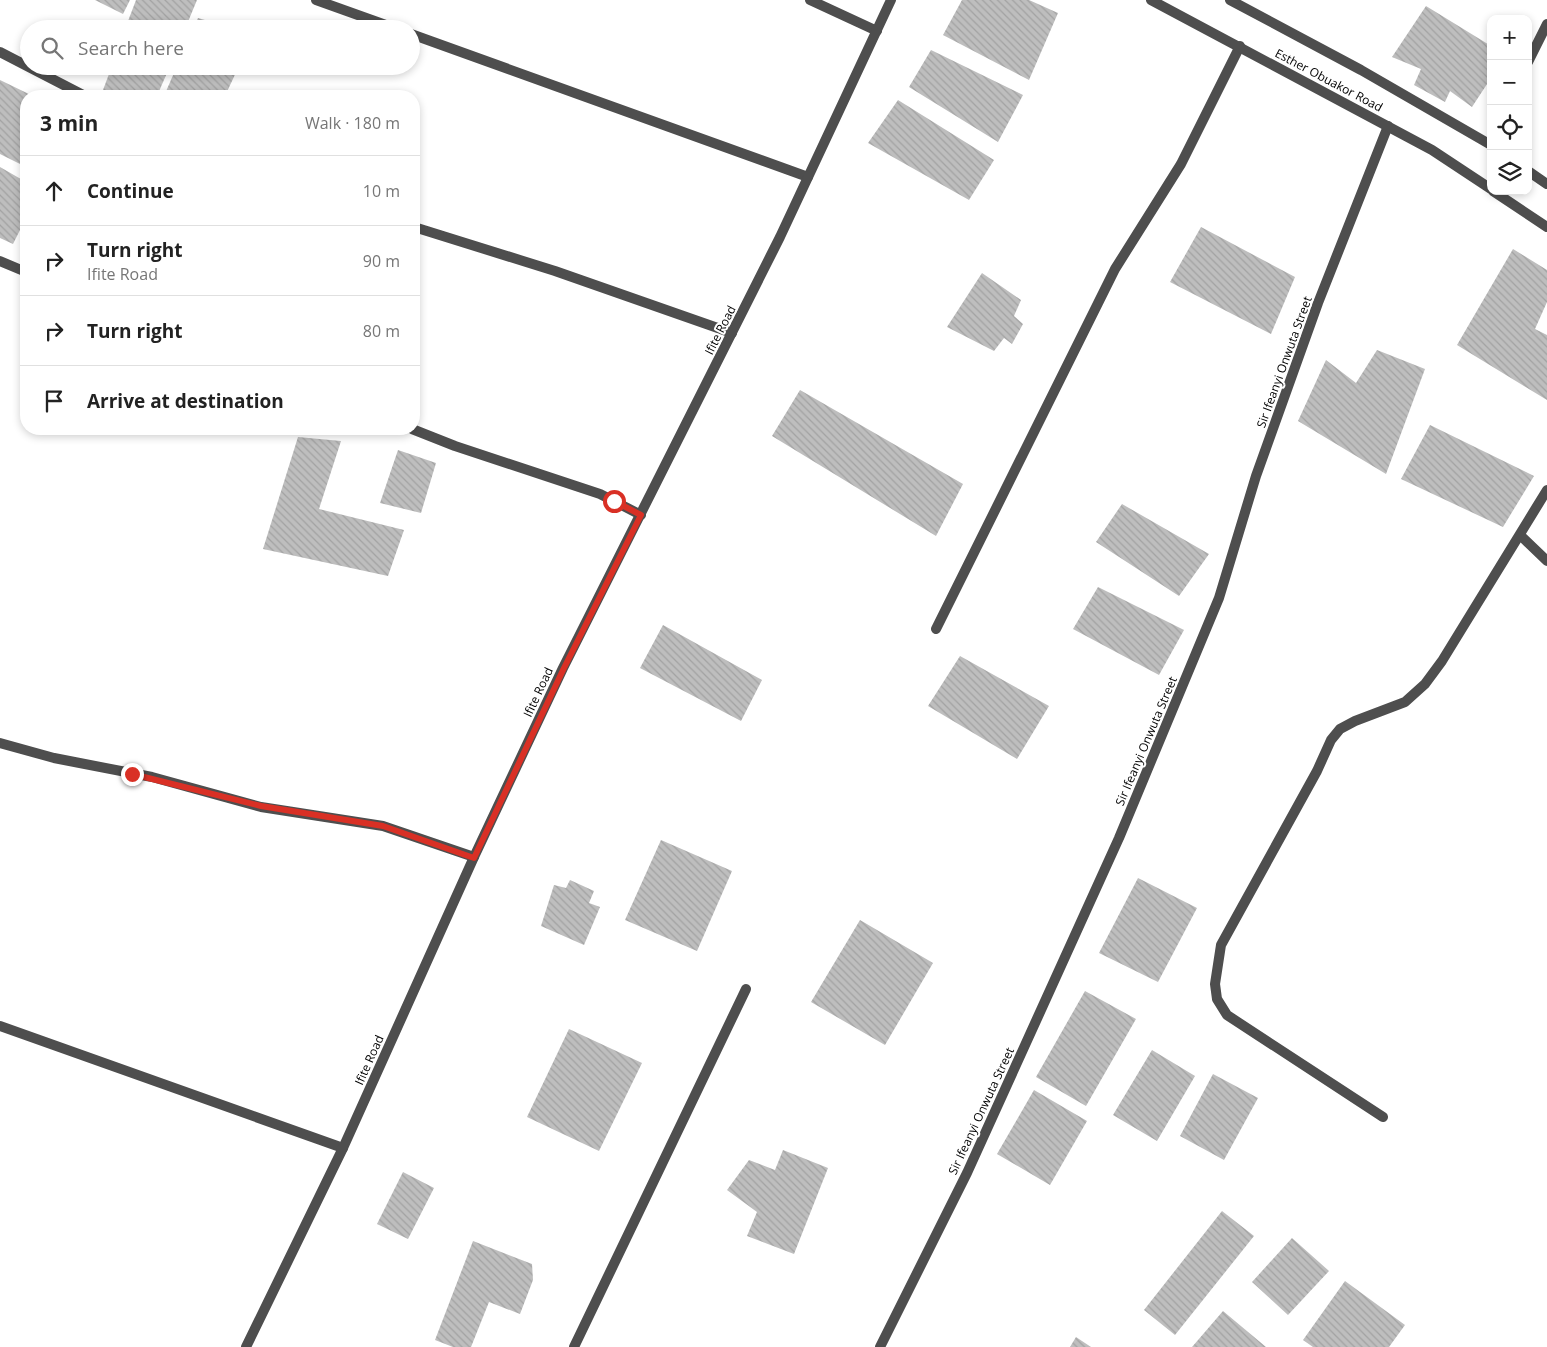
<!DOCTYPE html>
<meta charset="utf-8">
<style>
:root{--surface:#fff;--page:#f2f2f2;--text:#222;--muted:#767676;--line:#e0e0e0}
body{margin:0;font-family:"Open Sans",sans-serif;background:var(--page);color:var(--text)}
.controls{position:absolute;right:15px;top:15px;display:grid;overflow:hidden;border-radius:10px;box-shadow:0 2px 8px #0003}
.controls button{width:45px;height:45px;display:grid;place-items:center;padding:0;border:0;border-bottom:1px solid var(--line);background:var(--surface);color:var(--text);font:25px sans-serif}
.stop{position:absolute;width:15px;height:15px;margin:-11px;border:4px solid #d93025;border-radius:50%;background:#fff}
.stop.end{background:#d93025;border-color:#fff;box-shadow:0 1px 5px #0008}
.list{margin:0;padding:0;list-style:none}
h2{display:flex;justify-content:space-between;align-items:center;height:65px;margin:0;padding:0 20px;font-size:21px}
h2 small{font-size:16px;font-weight:400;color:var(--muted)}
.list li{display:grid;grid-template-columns:32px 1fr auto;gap:15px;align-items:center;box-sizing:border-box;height:70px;padding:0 20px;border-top:1px solid var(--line)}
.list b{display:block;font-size:19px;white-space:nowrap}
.list p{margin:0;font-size:16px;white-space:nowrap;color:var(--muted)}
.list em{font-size:16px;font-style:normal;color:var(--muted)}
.icon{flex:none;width:28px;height:28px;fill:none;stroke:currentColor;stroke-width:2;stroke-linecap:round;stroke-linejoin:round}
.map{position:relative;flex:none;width:1547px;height:1347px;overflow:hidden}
.search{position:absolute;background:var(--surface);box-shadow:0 2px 8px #0003;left:20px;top:20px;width:400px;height:55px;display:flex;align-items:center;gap:12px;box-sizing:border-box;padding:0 18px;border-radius:28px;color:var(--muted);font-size:19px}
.panel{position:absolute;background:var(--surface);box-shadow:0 2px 8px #0003;left:20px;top:90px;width:400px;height:345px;border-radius:20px}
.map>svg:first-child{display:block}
.building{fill:url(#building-back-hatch)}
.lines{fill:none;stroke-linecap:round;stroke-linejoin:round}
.minor{stroke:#4e4e4e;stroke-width:10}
.tertiary{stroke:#4e4e4e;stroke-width:10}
.route{stroke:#d93025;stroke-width:6}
.labels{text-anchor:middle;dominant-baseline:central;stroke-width:4;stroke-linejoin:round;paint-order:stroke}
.street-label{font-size:12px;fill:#000;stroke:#fff}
</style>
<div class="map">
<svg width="1547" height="1347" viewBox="0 0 1547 1347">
<defs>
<pattern id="building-back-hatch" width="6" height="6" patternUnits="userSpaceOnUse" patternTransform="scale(1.25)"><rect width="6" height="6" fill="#bebebe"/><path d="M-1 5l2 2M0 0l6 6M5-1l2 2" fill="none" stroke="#a2a2a2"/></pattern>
</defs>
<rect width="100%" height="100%" fill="#fff"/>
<!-- building -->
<path class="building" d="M95 0H130L123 14Z
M136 0H197L185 29H125Z
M962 0H1029L1058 13 1029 80 943 35Z
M1426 6 1491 46V78L1472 107 1450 91 1445 102 1414 85 1421 69 1392 57Z
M198 18 233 28V29H193Z
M931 50 1023 95 998 142 909 87Z
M112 66H170L157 96H115L103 90Z
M177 66H239L225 96H164Z
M0 80 33 96H26V167L0 154Z
M898 100 994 160 969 200 868 143Z
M0 167 26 182V218L13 244 0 238Z
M1201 227 1295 277 1271 334 1170 282Z
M1513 249 1547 270V302L1535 329 1547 335V400L1457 345Z
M982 273 1021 300 1014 316 1023 324 1012 344 1004 338 994 351 947 327Z
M1377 350 1425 369 1386 474 1298 421 1326 360 1356 383Z
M800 390 963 484 936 536 772 436Z
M1430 425 1534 476 1503 527 1401 479Z
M298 437 341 441 319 509 404 530 388 576 263 549Z
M398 450 436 463 421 513 380 503Z
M1122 504 1209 554 1179 596 1096 542Z
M1098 587 1184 630 1159 675 1073 629Z
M663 625 762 680 741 721 640 668Z
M960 656 1049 706 1017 759 928 706Z
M661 840 732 871 697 951 625 920Z
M1138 878 1197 908 1158 982 1099 953Z
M570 880 594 891 589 903 600 907 584 945 541 926 554 885 566 888Z
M860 920 933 963 885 1045 811 1002Z
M1085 991 1136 1019 1086 1106 1036 1077Z
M569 1029 642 1063 599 1151 527 1117Z
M1152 1050 1195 1076 1157 1141 1113 1115Z
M1213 1074 1258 1098 1224 1160 1180 1136Z
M1034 1090 1087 1121 1050 1185 997 1154Z
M783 1150 828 1168 794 1254 747 1236 757 1212 727 1190 749 1160 775 1170Z
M403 1172 434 1188 408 1239 377 1224Z
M1222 1211 1254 1236 1175 1335 1144 1310Z
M1292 1238 1329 1271 1288 1315 1252 1282Z
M473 1241 532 1264 533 1280 520 1314 489 1302 471 1347H453L435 1340Z
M1345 1281 1405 1325 1389 1347H1313L1303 1340Z
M1223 1311 1266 1347H1192Z
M1076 1337 1091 1347H1070Z"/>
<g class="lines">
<!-- minor -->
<path class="minor" d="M316 0 397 29
M810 0 877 31
M411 34 808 177
M0 52 85 96
M1528 62 1547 24
M414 227 555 271 732 333
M0 261 26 272
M412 429 455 446 600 494 641 515
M1520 535 1547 561
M936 629 1115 269 1181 164 1240 46
M0 743 54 758 152 777 261 807 383 826 474 857
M0 1026 343 1148
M1383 1117 1227 1015 1217 999 1215 984 1221 945 1317 771 1331 740 1340 729 1355 721 1405 702 1425 684 1442 661 1547 490
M574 1347 746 989
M880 1347 967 1173 1119 838 1219 598 1256 476 1318 303 1388 126"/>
<!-- tertiary -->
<path class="tertiary" d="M1151 0 1432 150 1491 189
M1230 0 1361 70 1491 145
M1528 171 1547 184
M1493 191 1547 227
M246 1347 343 1148 474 857 563 668 780 237 891 0"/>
</g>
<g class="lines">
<!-- route -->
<path class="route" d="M132 774 261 806 383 826 474 858 564 668 641 515 614 501"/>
</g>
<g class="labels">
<!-- street labels -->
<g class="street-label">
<text transform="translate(1329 80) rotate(28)">Esther Obuakor Road</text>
<text transform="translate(720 330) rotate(-63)">Ifite Road</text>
<text transform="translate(1284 362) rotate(-70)">Sir Ifeanyi Onwuta Street</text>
<text transform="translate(538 692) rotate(-65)">Ifite Road</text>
<text transform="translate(1146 741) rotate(-67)">Sir Ifeanyi Onwuta Street</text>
<text transform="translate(369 1060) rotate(-66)">Ifite Road</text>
<text transform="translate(981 1111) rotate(-65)">Sir Ifeanyi Onwuta Street</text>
</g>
</g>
</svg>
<div class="controls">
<button>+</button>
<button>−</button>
<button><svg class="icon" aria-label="locate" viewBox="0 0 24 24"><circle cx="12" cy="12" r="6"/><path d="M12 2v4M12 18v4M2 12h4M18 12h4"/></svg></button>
<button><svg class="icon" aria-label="layers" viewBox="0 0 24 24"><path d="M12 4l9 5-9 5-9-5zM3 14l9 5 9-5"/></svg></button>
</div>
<div class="stop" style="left:614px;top:501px"></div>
<div class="stop end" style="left:132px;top:774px"></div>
<div class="search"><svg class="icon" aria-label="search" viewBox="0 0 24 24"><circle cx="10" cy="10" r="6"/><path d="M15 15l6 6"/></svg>Search here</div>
<section class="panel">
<h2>3 min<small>Walk · 180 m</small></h2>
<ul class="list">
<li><svg class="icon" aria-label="ahead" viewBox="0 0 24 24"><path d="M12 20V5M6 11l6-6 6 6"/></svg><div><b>Continue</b></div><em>10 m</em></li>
<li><svg class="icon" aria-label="right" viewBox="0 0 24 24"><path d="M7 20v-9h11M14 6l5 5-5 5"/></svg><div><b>Turn right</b><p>Ifite Road</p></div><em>90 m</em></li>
<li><svg class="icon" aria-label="right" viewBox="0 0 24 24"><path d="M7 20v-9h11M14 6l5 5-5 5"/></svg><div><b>Turn right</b></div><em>80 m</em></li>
<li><svg class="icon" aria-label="arrive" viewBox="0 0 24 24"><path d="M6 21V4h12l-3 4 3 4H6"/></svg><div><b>Arrive at destination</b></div></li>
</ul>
</section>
</div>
